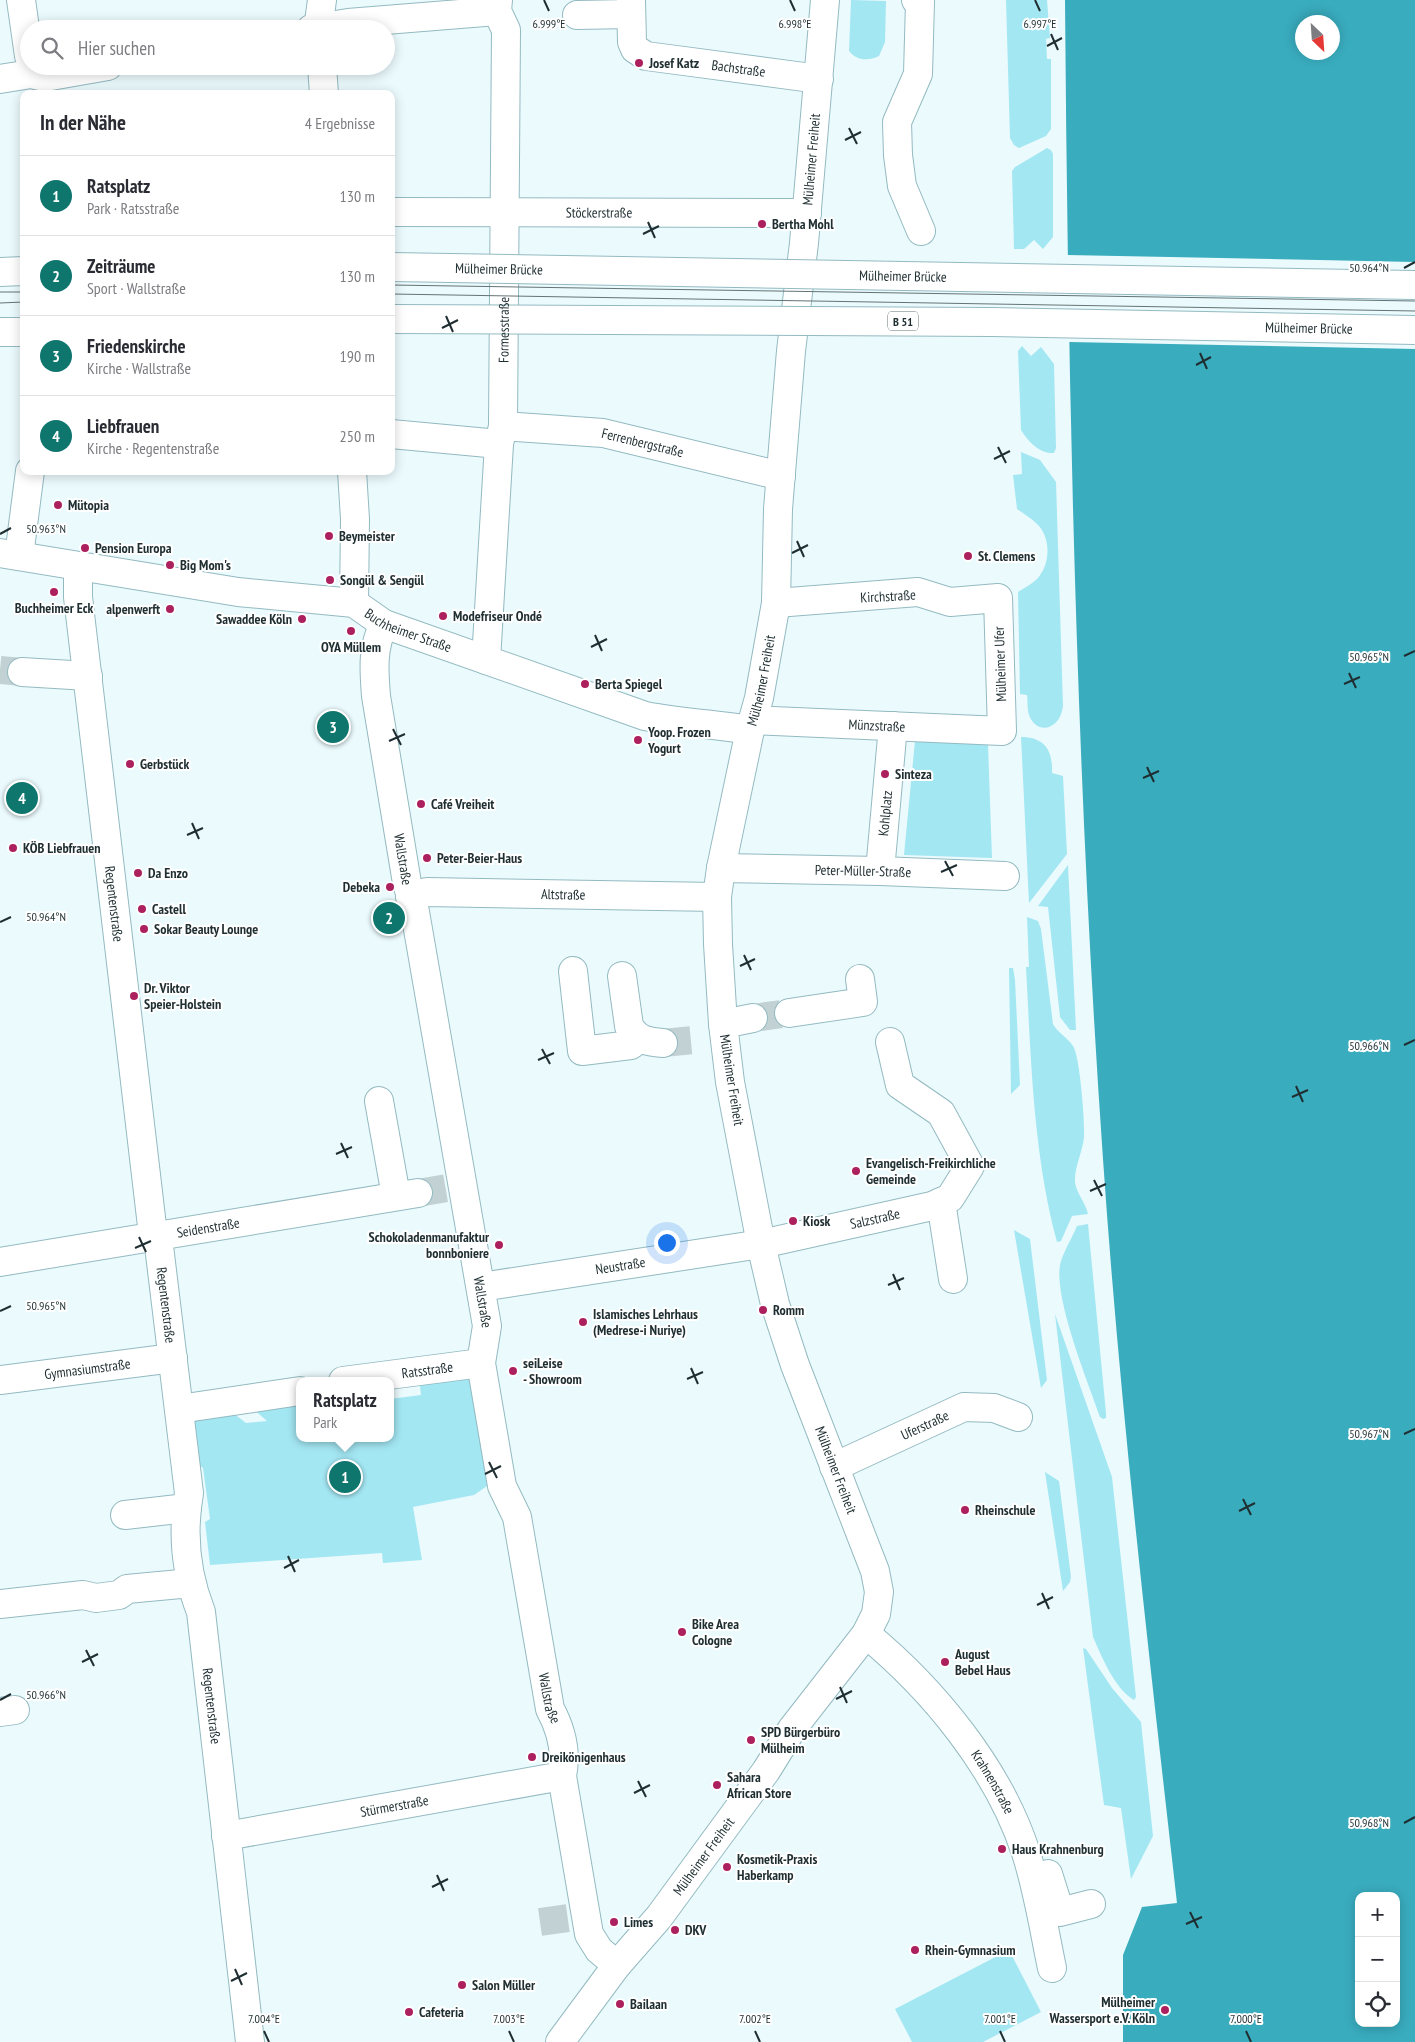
<!DOCTYPE html>
<html lang="de">
<meta charset="utf-8">
<style>
:root{--surface:#fff;--page:#f7f7f7;--text:#2b2b33;--muted:#7c7c81;--line:#e1e1e2;--accent:#0f766e}
body{margin:0;font-family:"PT Sans Narrow",sans-serif;background:var(--page);color:var(--text)}
.controls{position:absolute;right:15px;bottom:15px;display:grid;overflow:hidden;border-radius:10px;box-shadow:0 2px 12px #0003}
.controls button{width:45px;height:45px;display:grid;place-items:center;padding:0;border:0;border-bottom:1px solid var(--line);background:var(--surface);color:var(--text);font:25px sans-serif}
.compass{position:absolute;left:1295px;top:15px;width:45px;height:45px;border-radius:50%;background:var(--surface);box-shadow:0 2px 12px #0003;rotate:155deg}
.you{position:absolute;left:666px;top:1242px;width:18px;height:18px;margin:-12px;border:4px solid #fff;border-radius:50%;background:#1a73e8;box-shadow:0 0 0 8px #1a73e833}
.badge{display:grid;place-items:center;width:32px;height:32px;border-radius:50%;background:var(--accent);color:#fff;font-size:16px;font-weight:700}
.pin{position:absolute;translate:-50% -50%;border:2px solid #fff;box-shadow:0 1px 5px #0006}
.popup{position:absolute;left:296px;top:1377px;width:98px;height:65px;box-sizing:border-box;display:grid;place-content:center;border-radius:10px;background:var(--surface);filter:drop-shadow(0 1px 4px #0005);font-size:16px;white-space:nowrap;color:var(--muted)}
.popup b{font-size:19px;color:var(--text)}
.popup::after{content:'';position:absolute;left:50%;top:100%;margin-left:-10px;border:10px solid transparent;border-top-color:var(--surface)}
.list{margin:0;padding:0;list-style:none}
h2{display:flex;justify-content:space-between;align-items:center;height:65px;margin:0;padding:0 20px;font-size:21px}
h2 small{font-size:16px;font-weight:400;color:var(--muted)}
.list li{display:grid;grid-template-columns:32px 1fr auto;gap:15px;align-items:center;box-sizing:border-box;height:80px;padding:0 20px;border-top:1px solid var(--line)}
.list b{display:block;font-size:19px;white-space:nowrap}
.list p{margin:0;font-size:16px;white-space:nowrap;color:var(--muted)}
.list em{font-size:16px;font-style:normal;color:var(--muted)}
.icon{flex:none;width:28px;height:28px;fill:none;stroke:currentColor;stroke-width:2;stroke-linecap:round;stroke-linejoin:round}
.map{position:relative;flex:none;width:1415px;height:2042px;overflow:hidden}
.search{position:absolute;background:var(--surface);box-shadow:0 2px 12px #0003;left:20px;top:20px;width:375px;height:55px;display:flex;align-items:center;gap:12px;box-sizing:border-box;padding:0 18px;border-radius:28px;color:var(--muted);font-size:19px}
.panel{position:absolute;background:var(--surface);box-shadow:0 2px 12px #0003;left:20px;top:90px;width:375px;height:385px;border-radius:10px}
.map>svg:first-child{display:block}
.green{fill:#a3e7f3}
.water{fill:#39acbe;fill-rule:evenodd}
.pier{fill:#ebfafd}
.lines{fill:none;stroke-linecap:round;stroke-linejoin:round}
.minor-tunnel{stroke:#c2d1d4;stroke-width:28;stroke-dasharray:28 14;stroke-linecap:butt}
.minor-casing{stroke:#93bac1;stroke-width:30}
.major-casing{stroke:#93bac1;stroke-width:30}
.minor{stroke:#fff;stroke-width:28}
.major{stroke:#fff;stroke-width:28}
.tram{stroke:#647376;stroke-width:1}
.major-bridge-casing{stroke:#93bac1;stroke-width:30;stroke-linecap:butt}
.major-bridge{stroke:#fff;stroke-width:28}
.ticks{fill:none;stroke:#1f2e31;stroke-width:2}
.poi-dot{fill:#ac205e;stroke:#fff;stroke-width:2}
.labels{text-anchor:middle;dominant-baseline:central;stroke-width:4;stroke-linejoin:round;paint-order:stroke}
.shield{fill:#fff;stroke:#626d6f;stroke-width:1}
.shield-label{font-size:12px;font-weight:bold;fill:#1f2e31}
.poi-label{font-size:14px;font-weight:bold;fill:#1f2e31;stroke:#fff;text-anchor:start}
.street-label{font-size:14px;fill:#1f2e31;stroke:#fff}
.ticks-label{font-size:12px;text-anchor:middle;fill:#1f2e31;stroke:#fff;stroke-width:4;stroke-linejoin:round;paint-order:stroke}
</style>
<div class="map">
<svg width="1415" height="2042" viewBox="0 0 1415 2042">
<rect width="100%" height="100%" fill="#ebfafd"/>
<!-- green -->
<path class="green" d="M851 0 886 1 885 42 879 56C868 61 857 61 849 51Z
M1006 0H1047L1050 38 1046 39 1047 59H1051V129L1046 136 1019 148 1014 145 1010 138Z
M1047 148 1051 150 1053 154V237L1043 249 1034 240 1024 249H1014L1012 171 1015 167Z
M1022 346 1031 356 1041 347 1054 364 1056 448 1054 453C1039 454 1028 441 1021 430L1018 351Z
M1021 452 1040 460 1056 482 1063 706C1060 731 1036 735 1029 715 1027 709 1028 701 1027 695L1020 694 1018 592C1024 588 1032 584 1037 579 1051 564 1051 537 1037 524 1031 518 1024 514 1017 509L1013 475 1022 474Z
M1021 737C1045 737 1053 751 1052 773L1063 776 1067 854 1029 903Z
M915 741 988 744 992 858 904 855Z
M1068 865 1076 1030H1070L1060 1017 1048 907 1038 906Z
M1027 917 1038 921 1041 929 1053 1024C1058 1033 1067 1037 1073 1046 1080 1056 1085 1123 1084 1137 1083 1151 1074 1168 1075 1182 1076 1193 1086 1203 1088 1214L1072 1216 1061 1241 1057 1242C1033 1153 1031 1059 1026 967H1029Z
M1009 968H1013L1015 980 1020 1085 1011 1094Z
M1088 1224 1106 1413V1418L1103 1419 1100 1417C1089 1384 1051 1293 1061 1261 1065 1249 1072 1238 1077 1226Z
M1014 1230 1030 1239 1047 1380 1041 1388Z
M1055 1314 1112 1477 1136 1697 1134 1700C1114 1688 1102 1657 1093 1637Z
M464 1372 478 1382 472 1392 487 1486 474 1495 413 1507 422 1560 383 1563 382 1553 210 1565 205 1522 210 1519 203 1468 198 1464 193 1415 229 1410 246 1423 267 1421 251 1407 300 1398V1438H390V1399L421 1395 419 1378Z
M1045 1472 1059 1481 1071 1577 1070 1582 1063 1591Z
M1083 1648 1086 1649 1112 1688 1141 1722 1153 1836 1131 1879 1121 1808 1104 1805Z
M1009 1950 1041 2012 983 2042H912L895 2009Z"/>
<!-- water -->
<path class="water" d="M1065 0H1415V2042H1123V1955L1142 1907 1177 1903C1149 1655 1120 1407 1103 1159 1076 773 1068 386 1065 0ZM1302 22H1332V52H1302ZM1359 1896H1396V2023H1359Z"/>
<!-- pier -->
<path class="pier" d="M1067 255 1415 262V349L1069 342Z"/>
<g class="lines">
<!-- minor-tunnel -->
<path class="minor-tunnel" d="M0 670 22 672
M753 1018 789 1013
M663 1043 703 1039
M418 1193 447 1188
M540 1922 575 1917"/>
<defs>
<g id="minor">
<path d="M21 0 29 56"/>
<path id="s1" d="M631 0 632 42 635 49 646 56 819 79"/>
<path d="M916 0 920 2 918 74 897 122 898 155 902 186 921 231"/>
<path d="M577 15 631 14"/>
<path d="M311 29 348 23 497 11"/>
<path d="M318 29 322 0"/>
<path d="M322 66 324 94"/>
<path d="M0 79 31 74 45 77 108 66"/>
<path id="s2" d="M391 212 807 213"/>
<path id="s3" d="M503 426 603 433 781 476"/>
<path d="M391 434 499 444"/>
<path d="M352 471 355 519 354 603"/>
<path id="s4" d="M0 553 238 592 354 603 384 624 645 716C680 723 715 724 750 730"/>
<path d="M19 556 30 471"/>
<path id="s5" d="M78 567V597L152 1226 159 1246 189 1493C182 1533 186 1574 201 1612L250 2042"/>
<path id="s6" d="M384 624C372 647 374 671 376 696L407 883 415 912 487 1326 481 1363 502 1486 517 1517 550 1709C562 1731 567 1752 562 1776L589 1934 599 1950 617 1965"/>
<path id="s7" d="M486 660 499 444 503 426 506 30 497 11 498 0"/>
<path d="M22 672 88 676"/>
<path id="s8" d="M753 720 1002 731 998 598 950 602 918 592 776 603"/>
<path id="s9" d="M721 868 880 871 1005 876"/>
<path id="s10" d="M880 871 893 726"/>
<path id="s11" d="M410 897 427 892 717 897"/>
<path d="M573 971 582 1051 631 1045 639 1038"/>
<path d="M622 976 629 1026C637 1040 648 1042 663 1043"/>
<path d="M789 1013 863 1002 860 979"/>
<path d="M723 1024 753 1018"/>
<path d="M379 1101 396 1196"/>
<path d="M941 1202 953 1279"/>
<path id="s12" d="M0 1262 418 1193"/>
<path id="s13" d="M481 1287 761 1244 932 1206 950 1198 970 1166 941 1113 900 1085 890 1042"/>
<path id="s14" d="M0 1380 173 1358"/>
<path id="s15" d="M343 1381 481 1363"/>
<path d="M179 1409 300 1391"/>
<path id="s16" d="M834 1467 964 1407 994 1408 1018 1417"/>
<path d="M125 1515 187 1508"/>
<path d="M0 1604 83 1595 96 1598 119 1595 127 1589 191 1583"/>
<path id="s17" d="M866 1634C933 1689 999 1769 1026 1853 1038 1890 1044 1930 1052 1968"/>
<path d="M0 1712 15 1710"/>
<path id="s18" d="M226 1836 562 1776"/>
<path d="M1048 1874 1060 1912 1091 1904"/>
<path id="s19" d="M560 2042 617 1965 659 1917 766 1771 792 1729 866 1634 876 1614 879 1592 875 1571 795 1365 775 1304 761 1244 730 1082 723 1024 718 944 717 897 721 868 750 730 759 698 776 603 778 509 791 351 804 243 825 0"/>
</g>
<path id="major" d="M0 272 24 271
M0 332H24"/>
</defs>
<!-- minor casing -->
<use href="#minor" class="minor-casing"/>
<!-- major casing -->
<use href="#major" class="major-casing"/>
<!-- minor -->
<use href="#minor" class="minor"/>
<!-- major -->
<use href="#major" class="major"/>
<!-- tram -->
<path class="tram" d="M391 285 1415 301
M0 292H24
M391 294 1415 311
M0 303 24 302"/>
<defs>
<g id="major-bridge">
<path id="s20" d="M391 267 1415 285"/>
<path id="s21" d="M391 319 992 322 1415 330"/>
</g>
</defs>
<!-- major-bridge casing -->
<use href="#major-bridge" class="major-bridge-casing"/>
<!-- major-bridge -->
<use href="#major-bridge" class="major-bridge"/>
</g>
<!-- ticks -->
<path class="ticks" d="M544 0 549 11M790 0 795 11M1035 0 1040 11M1051 34 1058 50M1047 46 1062 38M849 128 857 144M845 140 861 132M648 222 655 238M643 234 659 226M1404 268 1415 262M446 316 453 332M442 328 458 320M1200 353 1207 369M1196 365 1211 357M998 447 1006 463M994 459 1010 451M0 534 11 528M797 541 804 557M792 553 808 545M595 635 602 651M591 647 607 639M1404 656 1415 651M1349 673 1356 688M1344 684 1360 677M393 729 401 745M389 741 405 734M1147 767 1154 782M1143 778 1159 771M192 823 199 839M187 835 203 828M945 861 953 876M941 872 957 865M0 922 11 917M744 955 751 970M740 966 755 959M1404 1045 1415 1040M542 1049 550 1064M538 1060 554 1053M1296 1086 1303 1102M1292 1097 1308 1090M341 1143 348 1158M336 1154 352 1147M1094 1180 1102 1196M1090 1191 1106 1184M139 1237 146 1252M135 1248 151 1241M893 1274 900 1290M888 1285 904 1278M0 1311 11 1306M691 1368 698 1384M687 1379 703 1372M1404 1434 1415 1429M489 1462 497 1478M485 1474 501 1466M1243 1499 1251 1515M1239 1511 1255 1503M288 1556 295 1572M284 1568 299 1560M1042 1593 1049 1609M1037 1605 1053 1597M86 1650 94 1666M82 1662 98 1654M840 1687 847 1703M836 1699 852 1691M0 1700 11 1694M638 1781 646 1797M634 1793 650 1785M1404 1823 1415 1817M437 1875 444 1891M432 1887 448 1879M1190 1912 1198 1928M1186 1924 1202 1917M235 1969 242 1985M231 1981 247 1973M264 2031 269 2042M509 2031 514 2042M755 2031 760 2042M1000 2031 1005 2042M1246 2031 1251 2042"/>
<!-- markers -->
<g class="poi-dot">
<circle cx="639" cy="63" r="5"/>
<circle cx="762" cy="224" r="5"/>
<circle cx="58" cy="505" r="5"/>
<circle cx="329" cy="536" r="5"/>
<circle cx="85" cy="548" r="5"/>
<circle cx="968" cy="556" r="5"/>
<circle cx="170" cy="565" r="5"/>
<circle cx="330" cy="580" r="5"/>
<circle cx="54" cy="592" r="5"/>
<circle cx="170" cy="609" r="5"/>
<circle cx="443" cy="616" r="5"/>
<circle cx="302" cy="619" r="5"/>
<circle cx="351" cy="631" r="5"/>
<circle cx="585" cy="684" r="5"/>
<circle cx="638" cy="740" r="5"/>
<circle cx="130" cy="764" r="5"/>
<circle cx="885" cy="774" r="5"/>
<circle cx="421" cy="804" r="5"/>
<circle cx="13" cy="848" r="5"/>
<circle cx="427" cy="858" r="5"/>
<circle cx="138" cy="873" r="5"/>
<circle cx="390" cy="887" r="5"/>
<circle cx="142" cy="909" r="5"/>
<circle cx="144" cy="929" r="5"/>
<circle cx="134" cy="996" r="5"/>
<circle cx="856" cy="1171" r="5"/>
<circle cx="793" cy="1221" r="5"/>
<circle cx="499" cy="1245" r="5"/>
<circle cx="763" cy="1310" r="5"/>
<circle cx="583" cy="1322" r="5"/>
<circle cx="513" cy="1371" r="5"/>
<circle cx="965" cy="1510" r="5"/>
<circle cx="682" cy="1632" r="5"/>
<circle cx="945" cy="1662" r="5"/>
<circle cx="751" cy="1740" r="5"/>
<circle cx="532" cy="1757" r="5"/>
<circle cx="717" cy="1785" r="5"/>
<circle cx="1002" cy="1849" r="5"/>
<circle cx="727" cy="1867" r="5"/>
<circle cx="614" cy="1922" r="5"/>
<circle cx="675" cy="1930" r="5"/>
<circle cx="915" cy="1950" r="5"/>
<circle cx="462" cy="1985" r="5"/>
<circle cx="620" cy="2004" r="5"/>
<circle cx="1165" cy="2010" r="5"/>
<circle cx="409" cy="2012" r="5"/>
</g>
<g class="labels">
<!-- shield labels -->
<rect class="shield" x="888" y="311.5" width="30" height="19" rx="4"/>
<g class="shield-label">
<text x="903" y="321">B 51</text>
</g>
<!-- poi labels -->
<g class="poi-label">
<text x="649" y="63">Josef Katz</text>
<text x="772" y="224">Bertha Mohl</text>
<text x="68" y="505">Mütopia</text>
<text x="339" y="536">Beymeister</text>
<text x="95" y="548">Pension Europa</text>
<text x="978" y="556">St. Clemens</text>
<text x="180" y="565">Big Mom's</text>
<text x="340" y="580">Songül &amp; Sengül</text>
<text x="54" y="608" text-anchor="middle">Buchheimer Eck</text>
<text x="160" y="609" text-anchor="end">alpenwerft</text>
<text x="453" y="616">Modefriseur Ondé</text>
<text x="292" y="619" text-anchor="end">Sawaddee Köln</text>
<text x="351" y="647" text-anchor="middle">OYA Müllem</text>
<text x="595" y="684">Berta Spiegel</text>
<text x="648" y="732">Yoop. Frozen<tspan x="648" dy="16">Yogurt</tspan></text>
<text x="140" y="764">Gerbstück</text>
<text x="895" y="774">Sinteza</text>
<text x="431" y="804">Café Vreiheit</text>
<text x="23" y="848">KÖB Liebfrauen</text>
<text x="437" y="858">Peter-Beier-Haus</text>
<text x="148" y="873">Da Enzo</text>
<text x="380" y="887" text-anchor="end">Debeka</text>
<text x="152" y="909">Castell</text>
<text x="154" y="929">Sokar Beauty Lounge</text>
<text x="144" y="988">Dr. Viktor<tspan x="144" dy="16">Speier-Holstein</tspan></text>
<text x="866" y="1163">Evangelisch-Freikirchliche<tspan x="866" dy="16">Gemeinde</tspan></text>
<text x="803" y="1221">Kiosk</text>
<text x="489" y="1237" text-anchor="end">Schokoladenmanufaktur<tspan x="489" dy="16">bonnboniere</tspan></text>
<text x="773" y="1310">Romm</text>
<text x="593" y="1314">Islamisches Lehrhaus<tspan x="593" dy="16">(Medrese-i Nuriye)</tspan></text>
<text x="523" y="1363">seiLeise<tspan x="523" dy="16">- Showroom</tspan></text>
<text x="975" y="1510">Rheinschule</text>
<text x="692" y="1624">Bike Area<tspan x="692" dy="16">Cologne</tspan></text>
<text x="955" y="1654">August<tspan x="955" dy="16">Bebel Haus</tspan></text>
<text x="761" y="1732">SPD Bürgerbüro<tspan x="761" dy="16">Mülheim</tspan></text>
<text x="542" y="1757">Dreikönigenhaus</text>
<text x="727" y="1777">Sahara<tspan x="727" dy="16">African Store</tspan></text>
<text x="1012" y="1849">Haus Krahnenburg</text>
<text x="737" y="1859">Kosmetik-Praxis<tspan x="737" dy="16">Haberkamp</tspan></text>
<text x="624" y="1922">Limes</text>
<text x="685" y="1930">DKV</text>
<text x="925" y="1950">Rhein-Gymnasium</text>
<text x="472" y="1985">Salon Müller</text>
<text x="1155" y="2002" text-anchor="end">Mülheimer<tspan x="1155" dy="16">Wassersport e.V. Köln</tspan></text>
<text x="630" y="2004">Bailaan</text>
<text x="419" y="2012">Cafeteria</text>
</g>
<!-- street labels -->
<g class="street-label">
<text stroke="none"><textPath href="#s1" startOffset="156">Bachstraße</textPath></text>
<text stroke="none"><textPath href="#s19" startOffset="2019">Mülheimer Freiheit</textPath></text>
<text stroke="none"><textPath href="#s2" startOffset="208">Stöckerstraße</textPath></text>
<text stroke="none"><textPath href="#s20" startOffset="108">Mülheimer Brücke</textPath></text>
<text stroke="none"><textPath href="#s20" startOffset="512">Mülheimer Brücke</textPath></text>
<text stroke="none"><textPath href="#s21" startOffset="918">Mülheimer Brücke</textPath></text>
<text stroke="none"><textPath href="#s7" startOffset="331">Formesstraße</textPath></text>
<text stroke="none"><textPath href="#s3" startOffset="141">Ferrenbergstraße</textPath></text>
<text transform="translate(888 596) rotate(-3)">Kirchstraße</text>
<text stroke="none"><textPath href="#s4" startOffset="419">Buchheimer Straße</textPath></text>
<text transform="translate(1000 664) rotate(-92)">Mülheimer Ufer</text>
<text stroke="none"><textPath href="#s19" startOffset="1495">Mülheimer Freiheit</textPath></text>
<text stroke="none"><textPath href="#s8" startOffset="124">Münzstraße</textPath></text>
<text stroke="none"><textPath href="#s10" startOffset="58">Kohlplatz</textPath></text>
<text stroke="none"><textPath href="#s6" startOffset="239">Wallstraße</textPath></text>
<text stroke="none"><textPath href="#s9" startOffset="142">Peter-Müller-Straße</textPath></text>
<text stroke="none"><textPath href="#s11" startOffset="154">Altstraße</textPath></text>
<text stroke="none"><textPath href="#s5" startOffset="339">Regentenstraße</textPath></text>
<text transform="translate(732 1080) rotate(81)">Mülheimer Freiheit</text>
<text stroke="none"><textPath href="#s13" startOffset="400">Salzstraße</textPath></text>
<text stroke="none"><textPath href="#s12" startOffset="211">Seidenstraße</textPath></text>
<text stroke="none"><textPath href="#s13" startOffset="141">Neustraße</textPath></text>
<text stroke="none"><textPath href="#s6" startOffset="689">Wallstraße</textPath></text>
<text stroke="none"><textPath href="#s5" startOffset="744">Regentenstraße</textPath></text>
<text stroke="none"><textPath href="#s14" startOffset="88">Gymnasiumstraße</textPath></text>
<text stroke="none"><textPath href="#s15" startOffset="85">Ratsstraße</textPath></text>
<text stroke="none"><textPath href="#s16" startOffset="100">Uferstraße</textPath></text>
<text transform="translate(836 1470) rotate(69)">Mülheimer Freiheit</text>
<text stroke="none"><textPath href="#s6" startOffset="1094">Wallstraße</textPath></text>
<text stroke="none"><textPath href="#s5" startOffset="1149">Regentenstraße</textPath></text>
<text stroke="none"><textPath href="#s17" startOffset="196">Krahnenstraße</textPath></text>
<text stroke="none"><textPath href="#s18" startOffset="171">Stürmerstraße</textPath></text>
<text stroke="none"><textPath href="#s19" startOffset="235">Mülheimer Freiheit</textPath></text>
</g>
</g>
<g class="ticks-label">
<text x="549" y="28">6.999°E</text>
<text x="795" y="28">6.998°E</text>
<text x="1040" y="28">6.997°E</text>
<text x="1369" y="272">50.964°N</text>
<text x="46" y="533">50.963°N</text>
<text x="1369" y="661">50.965°N</text>
<text x="46" y="921">50.964°N</text>
<text x="1369" y="1050">50.966°N</text>
<text x="46" y="1310">50.965°N</text>
<text x="1369" y="1438">50.967°N</text>
<text x="46" y="1699">50.966°N</text>
<text x="1369" y="1827">50.968°N</text>
<text x="264" y="2023">7.004°E</text>
<text x="509" y="2023">7.003°E</text>
<text x="755" y="2023">7.002°E</text>
<text x="1000" y="2023">7.001°E</text>
<text x="1246" y="2023">7.000°E</text>
</g>
</svg>
<div class="controls">
<button>+</button>
<button>−</button>
<button><svg class="icon" aria-label="locate" viewBox="0 0 24 24"><circle cx="12" cy="12" r="6"/><path d="M12 2v4M12 18v4M2 12h4M18 12h4"/></svg></button>
</div>
<svg class="compass" viewBox="-18 -18 36 36"><path d="M0-13l5 13h-10z" fill="#e53935"/><path d="M0 13l5-13h-10z" fill="#7c7c81"/></svg>
<div class="you"></div>
<div class="pin badge" style="left:345px;top:1477px">1</div>
<div class="popup"><b>Ratsplatz</b>Park</div>
<div class="pin badge" style="left:389px;top:918px">2</div>
<div class="pin badge" style="left:333px;top:727px">3</div>
<div class="pin badge" style="left:22px;top:798px">4</div>
<div class="search"><svg class="icon" aria-label="search" viewBox="0 0 24 24"><circle cx="10" cy="10" r="6"/><path d="M15 15l6 6"/></svg>Hier suchen</div>
<section class="panel">
<h2>In der Nähe<small>4 Ergebnisse</small></h2>
<ul class="list">
<li><span class="badge">1</span><div><b>Ratsplatz</b><p>Park · Ratsstraße</p></div><em>130 m</em></li>
<li><span class="badge">2</span><div><b>Zeiträume</b><p>Sport · Wallstraße</p></div><em>130 m</em></li>
<li><span class="badge">3</span><div><b>Friedenskirche</b><p>Kirche · Wallstraße</p></div><em>190 m</em></li>
<li><span class="badge">4</span><div><b>Liebfrauen</b><p>Kirche · Regentenstraße</p></div><em>250 m</em></li>
</ul>
</section>
</div>
